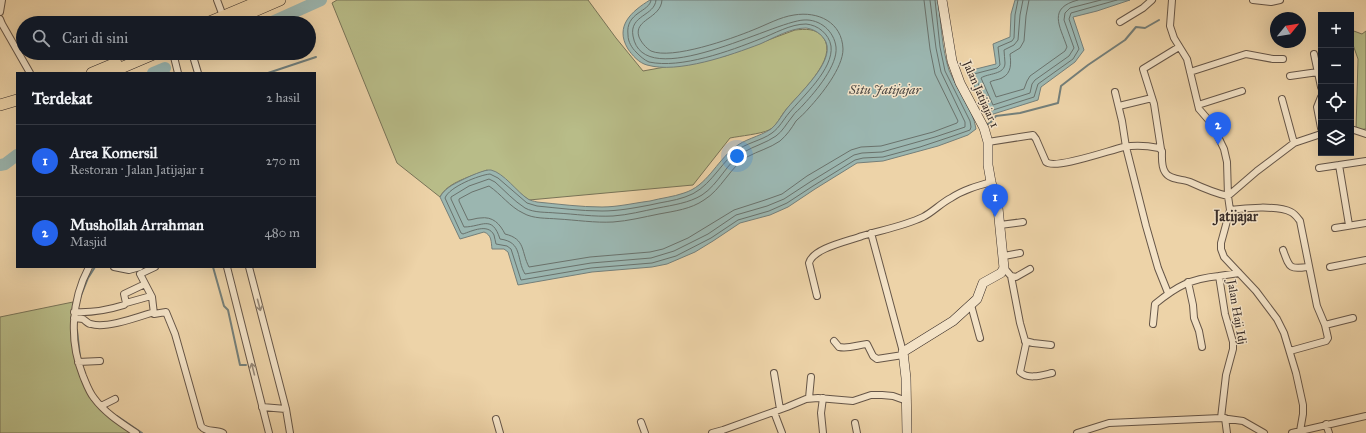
<!DOCTYPE html>
<html lang="id">
<meta charset="utf-8">
<style>
:root{--surface:#171b24;--page:#20242c;--text:#f1f3f6;--muted:#9ea1a6;--line:#363941;--accent:#2563eb}
body{margin:0;font-family:"IM FELL Great Primer",serif;background:var(--page);color:var(--text)}
.controls{position:absolute;right:12px;top:12px;display:grid;overflow:hidden;border-radius:0px;box-shadow:0 4px 16px #0002}
.controls button{width:36px;height:36px;display:grid;place-items:center;padding:0;border:0;border-bottom:1px solid var(--line);background:var(--surface);color:var(--text);font:20px sans-serif}
.compass{position:absolute;left:1270px;top:12px;width:36px;height:36px;border-radius:50%;background:var(--surface);box-shadow:0 4px 16px #0002;rotate:60deg}
.you{position:absolute;left:737px;top:156px;width:14px;height:14px;margin:-10px;border:3px solid #fff;border-radius:50%;background:#1a73e8;box-shadow:0 0 0 6px #1a73e833}
.badge{display:grid;place-items:center;width:26px;height:26px;border-radius:50%;background:var(--accent);color:#fff;font-size:13px;font-weight:700}
.pin{position:absolute;translate:-50% -33px;filter:drop-shadow(0 1px 2px #0008)}
.pin::after{content:'';position:absolute;top:21px;width:14px;height:12px;background:inherit;clip-path:polygon(0 0,100% 0,50% 100%)}
.list{margin:0;padding:0;list-style:none}
h2{display:flex;justify-content:space-between;align-items:center;height:52px;margin:0;padding:0 16px;font-size:17px}
h2 small{font-size:13px;font-weight:400;color:var(--muted)}
.list li{display:grid;grid-template-columns:26px 1fr auto;gap:12px;align-items:center;box-sizing:border-box;height:72px;padding:0 16px;border-top:1px solid var(--line)}
.list b{display:block;font-size:15px;white-space:nowrap}
.list p{margin:0;font-size:13px;white-space:nowrap;color:var(--muted)}
.list em{font-size:13px;font-style:normal;color:var(--muted)}
.icon{flex:none;width:22px;height:22px;fill:none;stroke:currentColor;stroke-width:2;stroke-linecap:round;stroke-linejoin:round}
.map{position:relative;flex:none;width:1366px;height:433px;overflow:hidden}
.search{position:absolute;background:var(--surface);box-shadow:0 4px 16px #0002;left:16px;top:16px;width:300px;height:44px;display:flex;align-items:center;gap:10px;box-sizing:border-box;padding:0 14px;border-radius:22px;color:var(--muted);font-size:15px}
.panel{position:absolute;background:var(--surface);box-shadow:0 4px 16px #0002;left:16px;top:72px;width:300px;height:196px;border-radius:0px}
.map>svg:first-child{display:block}
.green{fill:#b8bc88;stroke:#787458}
.water{fill:#9bb6b0;stroke:#747f7a}
.lines{fill:none;stroke-linecap:round;stroke-linejoin:round}
.shore{stroke:#6a726c;stroke-width:1}
.stream{stroke:#747f7a;stroke-width:2}
.river{stroke:#9bb6b0;stroke-width:12}
.street-casing{stroke:#665648;stroke-width:8}
.secondary-casing{stroke:#392d28;stroke-width:10}
.highway-casing{stroke:#392d28;stroke-width:12}
.street{stroke:#f3e2c6;stroke-width:6}
.secondary{stroke:#f3e2c6;stroke-width:9}
.highway{stroke:#edd3a8;stroke-width:11}
.oneway{stroke:#968877}
.labels{text-anchor:middle;dominant-baseline:central;stroke-width:3;stroke-linejoin:round;paint-order:stroke}
.street-label{font-size:12px;fill:#392d28;stroke:#f3e2c6}
.water-label{font-size:13px;font-style:italic;fill:#4d4843;stroke:#f3e2c6}
.quarter-label{font-size:14px;font-weight:bold;fill:#392d28;stroke:#f3e2c6}
</style>
<div class="map">
<svg width="1366" height="433" viewBox="0 0 1366 433">
<rect width="100%" height="100%" fill="#edd3a8"/>
<filter id="stains"><feTurbulence type="fractalNoise" baseFrequency=".005" numOctaves="4"/><feColorMatrix values="0 0 0 0 .2 0 0 0 0 .09 0 0 0 0 .02 0 0 0 .5 -.17"/></filter>
<radialGradient id="worn" r=".72"><stop offset=".6" stop-color="#630" stop-opacity="0"/><stop offset="1" stop-color="#630" stop-opacity=".3"/></radialGradient>
<!-- green -->
<path class="green" d="M337 0H588L616 38 643 71 725 56 795 30C805 29 816 28 823 37 840 59 797 95 785 111 780 117 777 126 769 130 761 134 740 136 730 138L693 185 529 200 487 170C473 176 447 182 440 197L397 163 332 3Z
M1351 30 1362 34 1366 31V129L1356 130 1358 59 1352 42H1351Z
M73 302 71 318 87 390 131 433H0V317Z"/>
<!-- water -->
<path class="water" d="M650 0H938C941 22 942 50 949 70 957 90 973 108 976 129L968 135 938 146 883 161 857 163 815 189 788 207 770 215 740 223 713 241 695 252 667 264 652 267 592 272 518 285 508 252 504 249H492C491 242 492 235 484 232L460 239 440 197C445 188 454 184 462 180 468 177 485 169 491 170 504 173 517 192 528 199 531 201 534 201 537 202 558 204 580 207 602 207 618 207 634 203 650 201 661 198 673 197 684 193 707 186 716 162 734 148 744 139 759 137 771 129 777 124 780 118 785 111 796 96 835 63 826 42 822 34 814 29 806 28 790 28 774 38 760 44 731 55 678 74 647 65 639 63 632 55 628 49 614 26 632 11 650 0Z
M1015 0H1130L1097 11 1073 17 1084 50 1075 62 1041 87 1038 100 987 116 968 71 996 64 993 44 1010 37 1011 14Z"/>
<g class="lines">
<!-- shore -->
<path class="shore" d="M651 0C650 12 625 12 628 35 628 42 632 48 636 52 640 56 644 60 649 62 681 69 730 51 760 39 774 34 790 24 806 24 818 25 829 34 831 46 834 69 802 97 789 113 783 120 780 127 772 133 761 141 745 143 735 152 718 167 708 190 685 197 674 201 662 202 650 205 634 208 618 211 602 211 580 211 558 208 537 206L527 203 498 178 490 174C479 175 449 187 445 198L461 233 463 234C472 231 488 223 494 235 495 238 495 241 496 244L507 246 511 249 521 280 591 268 652 263 676 256 711 238 738 220 769 211 787 203 813 186 855 160 863 158 883 157 920 147 953 136 970 130 971 127 970 121 945 71 940 47 935 0
M656 0C655 16 629 15 633 36 643 95 774 21 804 20 820 19 834 31 836 47 838 65 816 91 804 104 800 109 795 112 792 117 786 124 783 131 776 136 766 143 754 146 744 152 727 162 719 184 702 195 689 203 673 205 658 208 643 211 628 215 613 216 594 217 575 214 556 213 546 212 534 213 525 208 514 201 504 190 495 182L489 179 469 186 451 197V199L464 227C482 227 492 214 500 239 523 242 516 259 525 274L591 263 651 258 674 251 708 234 736 215 767 206 784 199 810 182 854 155 862 153 882 152 935 137 965 127V122L941 72 936 48 930 0
M662 0C661 19 633 19 639 37 641 42 646 48 651 51 672 60 731 39 753 30 766 25 780 17 794 15 818 11 842 22 843 49 843 68 821 95 809 108 805 113 800 117 796 121 791 129 787 135 780 141 770 148 758 151 747 157 731 166 721 190 704 200 691 209 675 211 659 214 644 217 628 221 613 222 595 223 576 220 558 219 547 218 533 219 523 213 510 207 501 194 489 186L472 192 459 199V201L468 220C472 220 476 218 480 218 493 216 500 224 505 234 526 239 521 252 529 267L590 257 650 252 663 249 688 238 734 210 765 200 782 194 807 176 851 150 861 147 881 146 933 132 957 123 958 121 935 74 930 49 924 0
M1018 0 1015 15 1014 38 1012 41 998 47 1000 65 997 68 974 74 990 111 1034 97 1038 84 1073 59 1079 49 1069 19 1071 13 1117 0
M1023 0 1020 15 1018 40 1014 45 1004 50C1004 54 1005 59 1005 63 1005 75 988 73 981 78L993 105 1030 93 1032 84 1035 80 1069 56 1074 48 1064 20 1065 13 1070 8 1101 0
M1029 0 1026 16 1024 41 1020 48 1010 54C1011 63 1012 73 1002 78 998 80 993 80 990 82L996 97 1024 89 1027 81 1030 76 1065 51 1067 47C1060 26 1047 8 1078 0"/>
<!-- stream -->
<path class="stream" d="M268 73 316 57
M986 125 990 123 996 116 1020 113 1058 103 1061 86 1088 65 1125 40 1136 27 1145 28 1159 20
M213 267 224 306 228 310 240 365H246
M80 298 88 278 95 267
M77 330 80 357
M117 416 142 433"/>
<!-- river -->
<path class="river" d="M270 23 321 0
M153 73 165 68
M0 165 5 164 17 155"/>
<defs>
<path id="street" d="M217 0 223 16
M1253 0 1271 2 1280 0
M0 12 2 0
M0 19 2 24 30 73
M1120 22 1143 8 1152 0
M173 53 178 73
M192 53 198 73
M1314 54 1321 87
M1190 72 1246 54 1273 59H1283
M1290 76 1318 72
M1115 92 1122 121 1126 147 1146 226 1158 268 1168 293
M1321 97 1317 107 1321 128
M1282 99 1294 143
M1198 105 1242 91
M1119 106 1152 98
M1351 129 1366 134
M988 142 1033 135 1036 139 1046 162C1055 170 1110 150 1124 147 1134 145 1149 146 1159 148L1162 151C1162 158 1161 166 1165 172 1169 180 1183 179 1190 182 1203 188 1214 193 1228 196L1227 162 1224 149 1212 124 1199 109 1187 59 1174 38 1170 26 1172 0
M1161 149 1154 104 1143 69 1179 47
M1319 168 1339 165
M1230 210C1244 208 1278 205 1291 212 1295 214 1297 217 1300 221L1317 306 1325 325 1328 338 1326 341 1290 351
M1000 225 1023 222
M1349 225 1339 165 1366 161
M1335 228 1366 223
M871 233 903 352
M1283 250C1290 269 1289 269 1309 267
M1004 256 1020 253
M89 267C71 301 69 341 83 376 86 383 89 392 94 398 105 413 121 423 136 433
M114 267 129 270 140 267
M155 267 140 274 152 297 154 314 166 312 175 334 201 426C206 433 216 429 223 433
M227 267 269 433
M249 267 286 409 290 433
M1330 267 1366 260
M1004 268 1011 276 1016 277 1030 269
M1011 276 1020 323 1026 344 1020 372C1028 380 1043 375 1052 373
M1188 282 1193 305 1194 318 1199 331 1202 347
M817 296 809 263C813 248 849 241 862 236 882 230 904 226 923 217 933 212 941 203 951 198 963 190 977 186 991 182
M126 303 151 296
M971 305 980 338
M74 312C91 313 108 310 124 305L126 303 124 294 145 284
M74 318 83 319C86 321 88 324 91 324 106 329 138 317 154 312
M1153 324 1155 304C1177 286 1190 279 1219 276
M1325 325 1353 318
M834 341 839 347C849 349 857 345 867 344L873 356 877 359 903 355
M1025 341 1033 343 1051 345
M78 362 100 361
M774 373 780 409
M809 398 811 377
M823 398 821 413 823 433
M101 406 115 399
M262 407 286 409
M774 412 782 433
M1221 418 1226 375 1233 349V342L1225 314 1219 276 1239 273
M1225 418 1227 433
M496 419 500 433
M641 422 645 433
M855 423 857 433
M1326 424 1329 433
M1300 431 1303 414V405L1296 373 1284 333 1277 319 1256 291 1224 257 1221 249V243L1230 210 1228 196 1257 171 1294 143 1321 134
M712 433 723 430 787 407 806 399 818 398 853 401 871 395H882L893 396 907 401
M1077 433 1109 423 1221 418 1243 421 1264 433
M1292 433 1366 416"/>
<path id="secondary" d="M907 433 906 378 903 352 953 321 977 299 983 283 1001 273 1004 268 998 208 991 182 988 165V142L984 128 960 83 952 61 942 0"/>
<path id="highway" d="M207 23 262 0
M227 23 280 0
M92 73 116 63
M109 73 156 53
M0 105 17 100"/>
</defs>
<!-- street casing -->
<use href="#street" class="street-casing"/>
<!-- secondary casing -->
<use href="#secondary" class="secondary-casing"/>
<!-- highway casing -->
<use href="#highway" class="highway-casing"/>
<!-- street -->
<use href="#street" class="street"/>
<!-- secondary -->
<use href="#secondary" class="secondary"/>
<!-- highway -->
<use href="#highway" class="highway"/>
</g>
<!-- one-way arrows -->
<defs><path id="oneway-shaft" d="M-6 0H5M1.5-3L5.5 0L1.5 3" fill="none" stroke-width="1.6" stroke-linecap="round" stroke-linejoin="round"/></defs>
<g class="oneway">
<use href="#oneway-shaft" transform="translate(259 305) rotate(75)"/>
<use href="#oneway-shaft" transform="translate(253 369) rotate(-104)"/>
</g>
<g class="labels">
<!-- street labels -->
<g class="street-label">
<text transform="translate(981 94) rotate(66)">Jalan Jatijajar 1</text>
<text transform="translate(1237 312) rotate(80)">Jalan Haji Idj</text>
</g>
<!-- water labels -->
<g class="water-label">
<text x="885" y="90">Situ Jatijajar</text>
</g>
<!-- quarter labels -->
<g class="quarter-label">
<text x="1236" y="216">Jatijajar</text>
</g>
</g>
<rect width="100%" height="100%" filter="url(#stains)"/>
<rect width="100%" height="100%" fill="url(#worn)"/>
</svg>
<div class="controls">
<button>+</button>
<button>−</button>
<button><svg class="icon" aria-label="locate" viewBox="0 0 24 24"><circle cx="12" cy="12" r="6"/><path d="M12 2v4M12 18v4M2 12h4M18 12h4"/></svg></button>
<button><svg class="icon" aria-label="layers" viewBox="0 0 24 24"><path d="M12 4l9 5-9 5-9-5zM3 14l9 5 9-5"/></svg></button>
</div>
<svg class="compass" viewBox="-18 -18 36 36"><path d="M0-13l5 13h-10z" fill="#e53935"/><path d="M0 13l5-13h-10z" fill="#9ea1a6"/></svg>
<div class="you"></div>
<div class="pin badge" style="left:995px;top:217px">1</div>
<div class="pin badge" style="left:1218px;top:145px">2</div>
<div class="search"><svg class="icon" aria-label="search" viewBox="0 0 24 24"><circle cx="10" cy="10" r="6"/><path d="M15 15l6 6"/></svg>Cari di sini</div>
<section class="panel">
<h2>Terdekat<small>2 hasil</small></h2>
<ul class="list">
<li><span class="badge">1</span><div><b>Area Komersil</b><p>Restoran · Jalan Jatijajar 1</p></div><em>270 m</em></li>
<li><span class="badge">2</span><div><b>Mushollah Arrahman</b><p>Masjid</p></div><em>480 m</em></li>
</ul>
</section>
</div>
